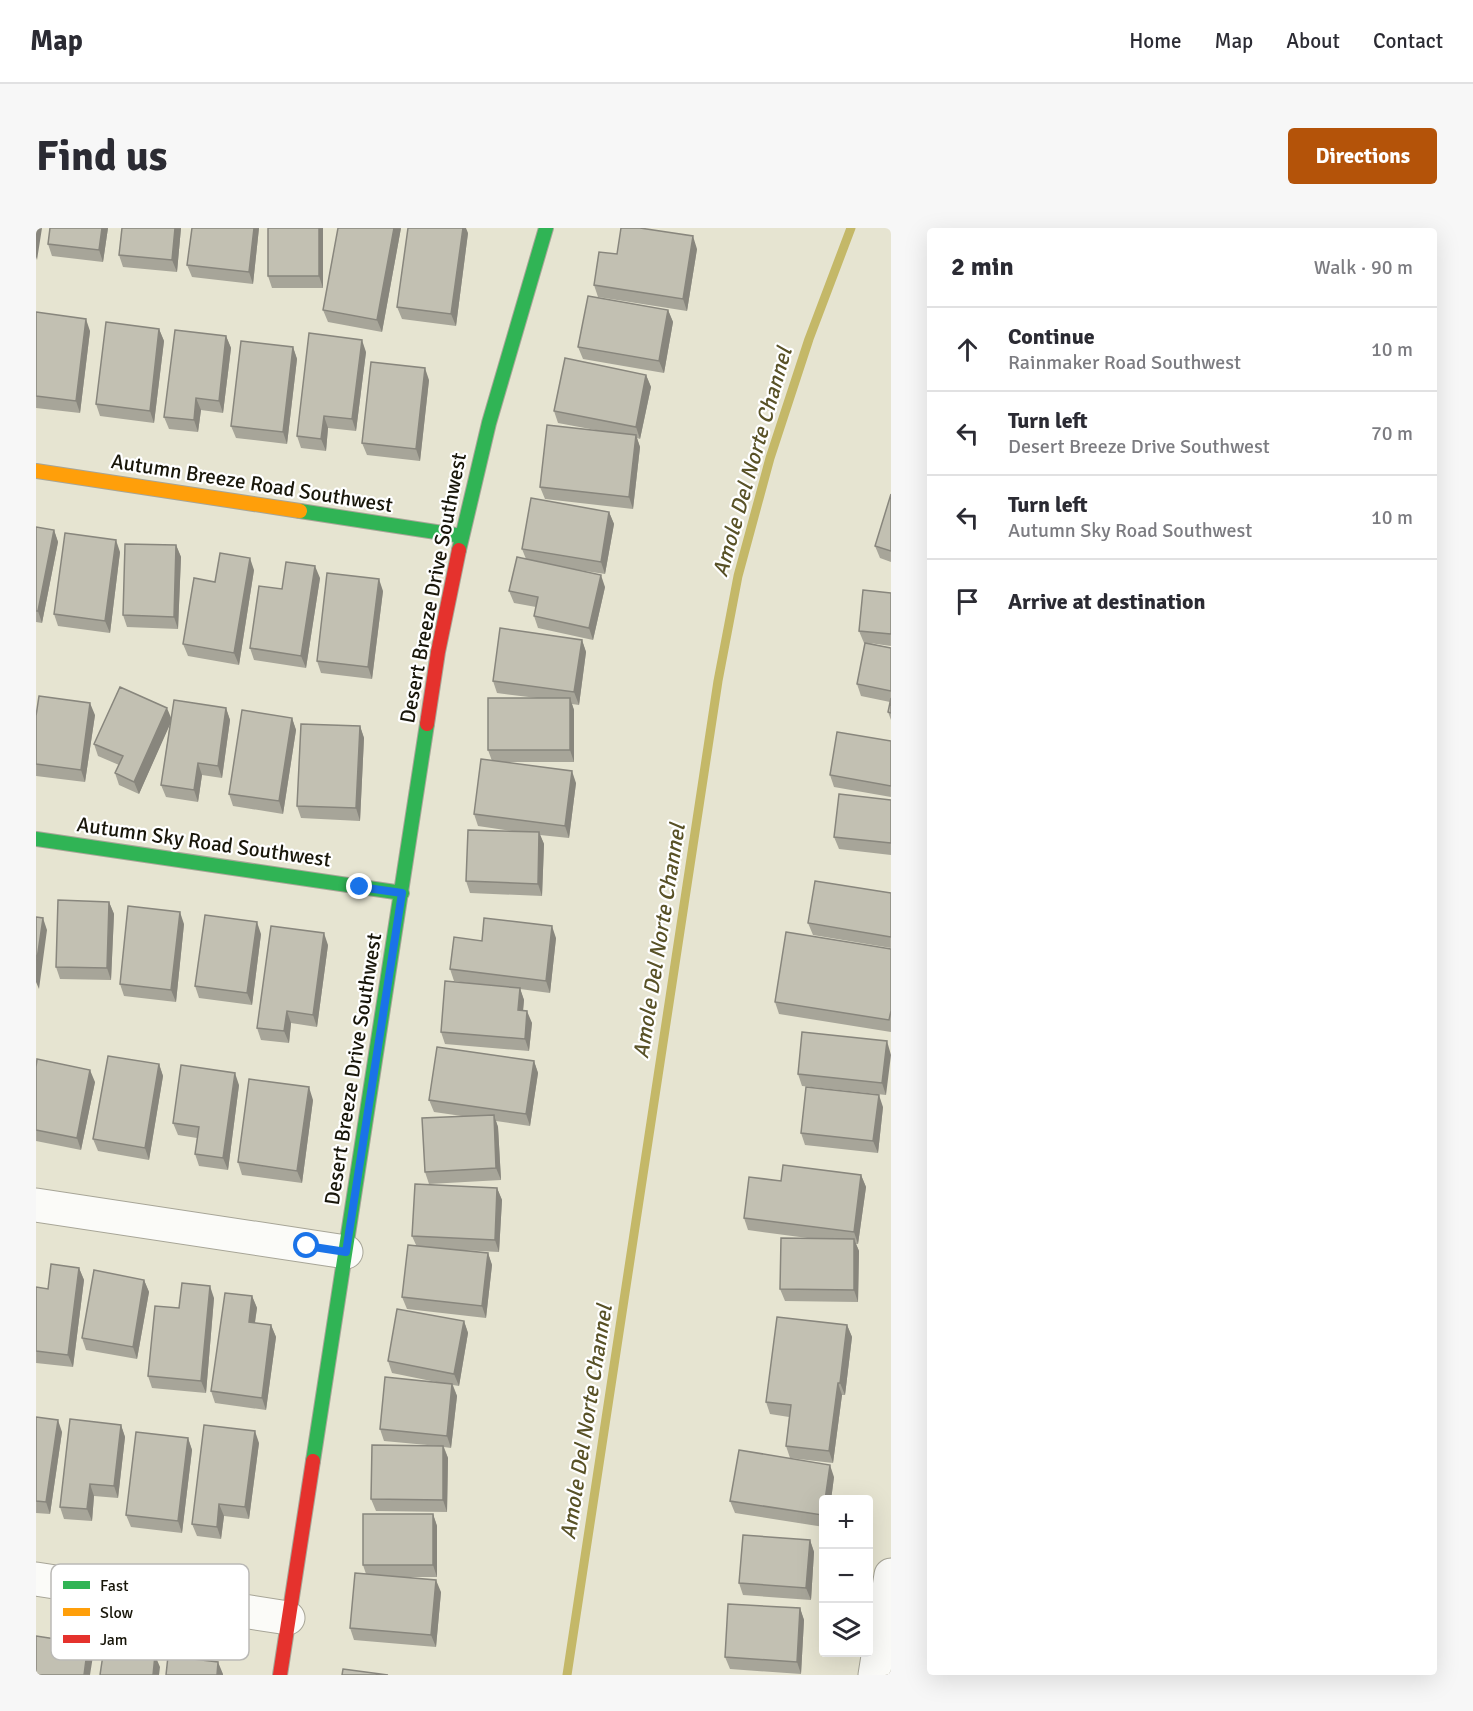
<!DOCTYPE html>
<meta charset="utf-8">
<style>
:root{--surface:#fff;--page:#f7f7f7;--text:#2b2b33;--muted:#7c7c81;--line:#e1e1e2;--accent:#b45309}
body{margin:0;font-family:Signika,sans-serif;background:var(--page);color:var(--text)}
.controls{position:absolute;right:18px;bottom:18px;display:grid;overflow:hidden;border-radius:6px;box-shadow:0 6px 24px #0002}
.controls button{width:54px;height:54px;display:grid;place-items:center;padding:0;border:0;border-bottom:2px solid var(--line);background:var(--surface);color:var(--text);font:30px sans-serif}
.stop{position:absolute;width:18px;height:18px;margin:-14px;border:4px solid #1a73e8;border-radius:50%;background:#fff}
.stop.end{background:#1a73e8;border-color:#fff;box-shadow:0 2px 6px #0008}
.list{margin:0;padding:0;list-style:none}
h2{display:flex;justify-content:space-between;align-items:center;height:78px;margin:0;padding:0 24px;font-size:26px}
h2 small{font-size:20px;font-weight:400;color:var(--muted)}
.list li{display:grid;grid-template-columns:39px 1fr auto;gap:18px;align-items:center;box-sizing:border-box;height:84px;padding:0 24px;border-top:2px solid var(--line)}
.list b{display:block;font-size:22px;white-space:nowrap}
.list p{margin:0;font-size:20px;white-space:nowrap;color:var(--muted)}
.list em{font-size:20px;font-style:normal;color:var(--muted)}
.icon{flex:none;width:33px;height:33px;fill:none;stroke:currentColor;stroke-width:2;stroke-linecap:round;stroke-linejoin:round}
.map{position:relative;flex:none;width:855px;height:1447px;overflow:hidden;border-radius:6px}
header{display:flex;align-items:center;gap:36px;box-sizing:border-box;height:84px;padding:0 30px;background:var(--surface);border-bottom:2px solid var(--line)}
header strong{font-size:28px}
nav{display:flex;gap:33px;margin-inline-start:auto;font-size:21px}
.intro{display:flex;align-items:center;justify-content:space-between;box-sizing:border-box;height:144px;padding:0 36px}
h1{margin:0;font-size:42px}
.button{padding:15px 27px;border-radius:6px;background:var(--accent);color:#fff;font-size:21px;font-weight:700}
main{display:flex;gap:36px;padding:0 36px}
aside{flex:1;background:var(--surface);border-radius:6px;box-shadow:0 6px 24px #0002}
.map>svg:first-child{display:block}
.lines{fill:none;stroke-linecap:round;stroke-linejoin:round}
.stream{stroke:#c4b868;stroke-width:9}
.street-casing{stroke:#a7a597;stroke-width:35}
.fast-casing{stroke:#a7a597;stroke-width:16}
.slow-casing{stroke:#a7a597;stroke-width:16}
.jam-casing{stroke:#a7a597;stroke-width:16}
.street{stroke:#fbfbf8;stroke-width:33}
.fast{stroke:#30b455;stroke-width:14}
.slow{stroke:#ff9f0a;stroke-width:14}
.jam{stroke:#e5322d;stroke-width:14}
.wall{fill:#a7a599}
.shaded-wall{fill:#88867d}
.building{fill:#c2c0b2;stroke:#88867d;stroke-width:1.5}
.route{stroke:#1a73e8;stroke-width:8}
.labels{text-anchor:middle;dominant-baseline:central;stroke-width:4.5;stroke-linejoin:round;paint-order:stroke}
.street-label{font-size:21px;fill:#18160a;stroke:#fff}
.water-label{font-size:22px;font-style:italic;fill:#585126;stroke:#fff}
.key{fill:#fff;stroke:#bab9b6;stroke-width:1.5}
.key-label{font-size:16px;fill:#18160a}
</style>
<header>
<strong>Map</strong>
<nav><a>Home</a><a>Map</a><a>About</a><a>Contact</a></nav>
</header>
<div class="intro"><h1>Find us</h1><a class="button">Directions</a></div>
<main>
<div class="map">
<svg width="855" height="1447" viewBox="0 0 855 1447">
<rect width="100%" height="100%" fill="#e6e4d1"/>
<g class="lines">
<!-- stream -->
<path class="stream" d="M531 1447 682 453 702 348 734 230 773 111 815 0"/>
<defs>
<path id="street" d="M0 977 310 1024
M0 1351 252 1390
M839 1447 855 1347"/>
<path id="fast" d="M264 283 426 308
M423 322 453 195 510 0
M0 611 366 665
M277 1233 391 496"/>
<path id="slow" d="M0 243 264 283"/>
<path id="jam" d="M391 496 402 424 423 322
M244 1447 277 1233"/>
</defs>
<!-- street casing -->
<use href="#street" class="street-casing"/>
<!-- fast casing -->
<use href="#fast" class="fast-casing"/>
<!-- slow casing -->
<use href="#slow" class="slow-casing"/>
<!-- jam casing -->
<use href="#jam" class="jam-casing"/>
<!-- street -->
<use href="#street" class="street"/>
<!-- fast -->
<use href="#fast" class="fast"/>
<!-- slow -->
<use href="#slow" class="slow"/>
<!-- jam -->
<use href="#jam" class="jam"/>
</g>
<!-- wall -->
<path class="wall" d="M14 0H72L67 34 16 28 12 16Z
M145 0 141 44 87 39 83 27Z
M156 0H223L217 56 156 49 151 37Z
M287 0V60H236L232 48Z
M365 0 346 104 292 94 287 82Z
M432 5 420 98 366 91 361 79Z
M661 21 651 83 562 69 558 57 581 26Z
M632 82 637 94 628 145 547 131 542 119Z
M0 84 54 103 44 185 0 180Z
M123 101 128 113 118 195 64 188 60 176Z
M190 108 195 120 187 185 165 182 162 204 133 201 128 189Z
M257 119 261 131 251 216 200 210 195 198Z
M330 124 320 203 292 200 290 223 265 220 261 208Z
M610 147 615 159 604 211 601 210 604 219 597 281 509 271 504 259 565 203 522 195 518 183Z
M393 152 384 233 331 227 326 215Z
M855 266V334L844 330 839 318Z
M573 284 578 296 569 346 529 340 569 359 557 412 502 400 498 388 500 379 478 375 473 363 490 331 486 321Z
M0 299 18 302 22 314 6 395 0 394Z
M140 317 145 329 142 401 91 399 87 387Z
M84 324 74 405 22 398 18 386Z
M218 342 203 437 152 428 147 416 179 354Z
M284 350 270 440 218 432 214 420 246 361Z
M347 363 336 451 285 445 281 433Z
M855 365V418L833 415 855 420V492L852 484 854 474 825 468 821 456 829 415H828L823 403Z
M546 412 550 424 543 477 536 476 538 482V534H467L540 555 533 610 504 607 508 616 506 668 434 665 430 653 476 603 442 598 438 586 456 533 452 522 501 470 461 465 457 453Z
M190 480 194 492 186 550 166 547 162 574 130 569 125 557 134 495 103 566 83 557 79 545 83 537 62 528 58 516 135 490Z
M59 487 49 554 0 548V488Z
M256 490 260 502 247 586 197 578 193 566Z
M324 498 328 510 324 593 265 590 261 578Z
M855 513V569L798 559 794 547Z
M855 572V627L803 621 798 609Z
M855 665V720L777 707 772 695Z
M73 674 78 686 75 752 24 751 20 739Z
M148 696 140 774 88 768 84 756Z
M225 706 216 777 163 770 159 758Z
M520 710 514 765 484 761 488 772 487 782 496 795 493 823 409 816 405 804 438 756 418 753 414 741 446 713Z
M292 717 281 799 255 795 253 815 225 812 221 800Z
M855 721V804L743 786 739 774Z
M851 813 850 867 766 858 762 846Z
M498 833 502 845 494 898 460 893 462 899 465 952 393 956 389 944 426 888 398 884 393 872Z
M123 836 127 848 113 932 62 923 57 911Z
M0 839 59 854 45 922 0 913Z
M203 857 192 942 163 938 159 926 161 910 142 907 137 895Z
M277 872 266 955 206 947 202 934Z
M847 879 842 925 769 917 765 905Z
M825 947 830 959 822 1016H820L823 1023 822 1074 749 1073 744 1061 779 1011 712 1002 708 990 745 953Z
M461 960 466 972 463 1024 425 1022 452 1025 456 1037 450 1090 371 1081 366 1069 380 1017 376 1008Z
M43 1040 48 1052 37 1139 0 1135V1059L12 1061Z
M108 1052 113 1064 101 1131 50 1122 46 1110Z
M216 1068 221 1080 219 1095 235 1097 240 1109 230 1182 179 1175 175 1163Z
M178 1070 170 1165 116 1160 112 1148 143 1080Z
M428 1093 432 1105 423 1158 417 1157 421 1168 415 1220 408 1219 412 1230 411 1284 340 1283 335 1271 402 1218 348 1213 344 1201 410 1156 356 1145 352 1133Z
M811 1097 816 1109 809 1167H806L797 1235 754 1230 750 1218 753 1189 734 1186 730 1174Z
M0 1189 26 1204 14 1286 0 1285Z
M85 1197 89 1209 82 1270 58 1268 56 1293 28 1291 24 1279Z
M152 1210 156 1222 146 1305 95 1299 90 1287Z
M223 1215 213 1291 188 1288 185 1311 161 1308 156 1296Z
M798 1249 795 1272H788V1299L699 1285 694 1273Z
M397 1286 401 1298V1349H361L405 1364 400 1419 318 1412 314 1400 330 1346 327 1337Z
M774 1312 778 1324 775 1372 707 1367 703 1355Z
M764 1380 768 1392 765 1446 694 1441 689 1429Z"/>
<!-- shaded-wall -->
<path class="shaded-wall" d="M0 0H6L1 32 0 29Z
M66 0H72L67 34 63 22Z
M139 0H145L141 44 136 32Z
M218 0H223L217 56 213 44Z
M283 0H287V60L283 48Z
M358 0H365L346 104 341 92Z
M427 0H430L432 5 420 98 415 86Z
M657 8 661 21 651 83 647 71Z
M632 82 637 94 628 145 623 133Z
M50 91 54 103 44 185 40 173Z
M123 101 128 113 118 195 114 183Z
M190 108 195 120 187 185 183 173Z
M326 112 330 124 320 203 316 191Z
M257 119 261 131 251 216 247 204Z
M389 140 393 152 384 233 380 221Z
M610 147 615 159 604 211 600 199Z
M160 170 165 182 162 204 158 192Z
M288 188 292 200 290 223 285 211Z
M600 207 604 219 597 281 593 269Z
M573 284 578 296 569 346 565 334Z
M18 302 22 314 6 395 2 383Z
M80 312 84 324 74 405 69 393Z
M140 317 145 329 142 401 138 389Z
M214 330 218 342 203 437 198 425Z
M279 338 284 350 270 440 265 428Z
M565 347 569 359 557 412 553 400Z
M343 351 347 363 336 451 332 439Z
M546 412 550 424 543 477 538 464Z
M534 470 538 482V534L534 522Z
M54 475 59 487 49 554 45 542Z
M131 480 136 492 103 566 98 554Z
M190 480 194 492 186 550 182 538Z
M256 490 260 502 247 586 243 573Z
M324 498 328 510 324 593 320 580Z
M162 535 166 547 162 574 158 562Z
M536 543 540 555 533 610 529 598Z
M503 604 508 616 506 668 502 656Z
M73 674 78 686 75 752 71 740Z
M144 684 148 696 140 774 135 762Z
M7 690 11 702 3 761 0 754V738Z
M221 694 225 706 216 777 211 765Z
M516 698 520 710 514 765 510 753Z
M288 705 292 717 281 799 277 787Z
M484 760 488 772 486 794 482 782Z
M251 783 255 795 253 815 248 803Z
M491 783 496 795 493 823 489 811Z
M851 813 855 827 850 867 846 855Z
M498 833 502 845 494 898 490 886Z
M123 836 127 848 113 932 109 920Z
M54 842 59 854 45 922 41 910Z
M199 845 203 857 192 942 187 930Z
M273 859 277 872 266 955 261 943Z
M843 867 847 879 842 925 837 913Z
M458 887 462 899 465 952 460 940Z
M825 947 830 959 822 1016 818 1004Z
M461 960 466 972 463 1024 459 1012Z
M818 1011 823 1023 822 1074 818 1062Z
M452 1025 456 1037 450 1090 446 1078Z
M43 1040 48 1052 37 1139 32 1127Z
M108 1052 113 1064 101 1131 97 1119Z
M174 1058 178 1070 170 1165 165 1153Z
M216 1068 221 1080 217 1106 213 1094Z
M428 1093 432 1105 423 1158 418 1146Z
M235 1097 240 1109 230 1182 226 1170Z
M811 1097 816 1109 809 1167 804 1155Z
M802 1155 806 1167 797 1235 793 1223Z
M416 1156 421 1168 415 1220 411 1208Z
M22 1192 26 1204 14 1286 10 1274Z
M85 1197 89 1209 82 1270 78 1258Z
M219 1203 223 1215 213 1291 209 1279Z
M152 1210 156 1222 146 1305 142 1293Z
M407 1218 412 1230 411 1284 407 1272Z
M794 1237 798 1249 795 1272H789Z
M54 1256 58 1268 56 1293 51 1281Z
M183 1276 188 1288 185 1311 181 1299Z
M397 1286 401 1298V1349L397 1337Z
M774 1312 778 1324 775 1372 770 1360Z
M400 1352 405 1364 400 1419 395 1407Z
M764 1380 768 1392 765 1446 761 1434Z
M52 1416 57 1428 54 1447H48Z
M119 1427 124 1439 123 1447H117Z
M182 1434 187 1446V1447H181Z"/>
<!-- building -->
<path class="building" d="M14 0H66L63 22 12 16Z
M86 0H139L136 32 83 27Z
M156 0H218L213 44 151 37Z
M232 0H283V48H232Z
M302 0H358L341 92 287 82Z
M372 0H427L415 86 361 79Z
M585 0H604L657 8 647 71 558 57 563 24 581 26Z
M552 68 632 82 623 133 542 119Z
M0 84 50 91 40 173 0 168Z
M70 94 123 101 114 183 60 176Z
M139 102 190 108 183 173 160 170 158 192 128 189Z
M273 105 326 112 316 191 288 188 285 211 261 208Z
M205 113 257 119 247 204 195 198Z
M529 130 610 147 600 199 518 183Z
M335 134 389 140 380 221 326 215Z
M511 197 600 207 593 269 504 259Z
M855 266V323L839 318Z
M495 270 573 284 565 334 486 321Z
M0 299 18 302 2 383H0Z
M29 305 80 312 69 393 18 386Z
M89 316 140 317 138 389 87 387Z
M184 325 214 330 198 425 147 416 158 350 179 354Z
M481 329 565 347 553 400 498 388 502 369 473 363Z
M250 334 279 338 265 428 214 420 223 358 246 361Z
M291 345 343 351 332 439 281 433Z
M827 362 855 365V406L823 403Z
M464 400 546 412 538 464 457 453Z
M829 415 855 420V463L821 456Z
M84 459 131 480 98 554 79 545 87 528 58 516Z
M3 468 54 475 45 542 0 536V488Z
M452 470H534V522H452Z
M855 470V485L852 484Z
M138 472 190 480 182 538 162 535 158 562 125 557Z
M206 482 256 490 243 573 193 566Z
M265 496 324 498 320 580 261 578Z
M801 504 855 513V558L794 547Z
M445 531 536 543 529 598 438 586Z
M803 566 855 572V615L798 609Z
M432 602 503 604 502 656 430 653Z
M779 653 855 665V709L772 695Z
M22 672 73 674 71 740 20 739Z
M92 678 144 684 135 762 84 756Z
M169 687 221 694 211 765 159 758Z
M0 689 7 690 0 738Z
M448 690 516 698 510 753 414 741 418 709 446 713Z
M235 698 288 705 277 787 251 783 248 803 221 800Z
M750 704 855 721V783L853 792 739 774Z
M409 753 484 760 482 782 491 783 489 811 405 804Z
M766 804 851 813 846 855 762 846Z
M401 819 498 833 490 886 393 872Z
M72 828 123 836 109 920 57 911Z
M1 831 54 842 41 910 0 902V839Z
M145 837 199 845 187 930 159 926 163 899 137 895Z
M213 851 273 859 261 943 202 934Z
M770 859 843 867 837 913 765 905Z
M458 887 460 940 389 944 386 890Z
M747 937 825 947 818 1004 708 990 713 949 745 953Z
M379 956 461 960 459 1012 376 1008Z
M745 1010 818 1011V1062L744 1061Z
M372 1017 452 1025 446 1078 366 1069Z
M15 1036 43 1040 32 1127 0 1123V1059L12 1061Z
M58 1042 108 1052 97 1119 46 1110Z
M146 1055 174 1058 165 1153 112 1148 119 1078 143 1080Z
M189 1065 216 1068 213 1094 235 1097 226 1170 175 1163Z
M361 1081 428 1093 418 1146 352 1133Z
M741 1089 811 1097 804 1155H802L793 1223 750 1218 755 1177 730 1174Z
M349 1149 416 1156 411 1208 344 1201Z
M0 1189 22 1192 10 1274 0 1273Z
M34 1191 85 1197 78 1258 54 1256 51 1281 24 1279Z
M168 1197 219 1203 209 1279 183 1276 181 1299 156 1296Z
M100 1204 152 1210 142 1293 90 1287Z
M336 1217 407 1218V1272L335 1271Z
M703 1222 794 1237 789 1272H788L786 1287 694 1273Z
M327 1286H397V1337H327Z
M707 1307 774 1312 770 1360 703 1355Z
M319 1345 400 1352 395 1407 314 1400Z
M692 1376 764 1380 761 1434 689 1429Z
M0 1408 52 1416 48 1447H0Z
M68 1420 119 1427 117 1447H64Z
M132 1428 182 1434 181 1447H130Z
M307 1441 352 1447H306Z"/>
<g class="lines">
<!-- route -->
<path class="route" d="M271 1018 310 1024 366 665 324 659"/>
</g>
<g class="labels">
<!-- street labels -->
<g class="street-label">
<text transform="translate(216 255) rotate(9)">Autumn Breeze Road Southwest</text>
<text transform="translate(397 360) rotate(-79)">Desert Breeze Drive Southwest</text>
<text transform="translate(168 614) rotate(8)">Autumn Sky Road Southwest</text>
<text transform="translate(317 841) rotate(-81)">Desert Breeze Drive Southwest</text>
</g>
<!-- water labels -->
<g class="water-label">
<text transform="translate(716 234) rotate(-74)">Amole Del Norte Channel</text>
<text transform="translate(623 713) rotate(-81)">Amole Del Norte Channel</text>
<text transform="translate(550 1194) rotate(-81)">Amole Del Norte Channel</text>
</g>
</g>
<!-- legend -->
<rect x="15" y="1336" width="198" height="96" rx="9" class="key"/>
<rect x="27" y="1353" width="27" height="8" fill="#30b455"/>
<rect x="27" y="1380" width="27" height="8" fill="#ff9f0a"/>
<rect x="27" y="1407" width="27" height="8" fill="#e5322d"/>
<g class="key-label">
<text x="64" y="1363">Fast</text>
<text x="64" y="1390">Slow</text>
<text x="64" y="1417">Jam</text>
</g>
</svg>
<div class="controls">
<button>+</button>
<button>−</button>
<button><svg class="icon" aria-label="layers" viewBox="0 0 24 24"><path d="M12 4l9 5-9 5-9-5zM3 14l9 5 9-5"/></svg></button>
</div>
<div class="stop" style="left:271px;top:1018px"></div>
<div class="stop end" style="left:324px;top:659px"></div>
</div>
<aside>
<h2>2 min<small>Walk · 90 m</small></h2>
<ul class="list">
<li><svg class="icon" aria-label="ahead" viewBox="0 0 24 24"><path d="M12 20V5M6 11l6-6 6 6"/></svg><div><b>Continue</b><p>Rainmaker Road Southwest</p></div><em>10 m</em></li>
<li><svg class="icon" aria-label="left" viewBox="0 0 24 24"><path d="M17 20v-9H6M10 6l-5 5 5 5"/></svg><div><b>Turn left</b><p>Desert Breeze Drive Southwest</p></div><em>70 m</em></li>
<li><svg class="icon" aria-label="left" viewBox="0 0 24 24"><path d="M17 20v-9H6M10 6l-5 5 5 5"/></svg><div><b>Turn left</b><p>Autumn Sky Road Southwest</p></div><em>10 m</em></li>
<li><svg class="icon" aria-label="arrive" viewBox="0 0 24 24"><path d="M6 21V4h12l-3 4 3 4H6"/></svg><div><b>Arrive at destination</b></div></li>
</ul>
</aside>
</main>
